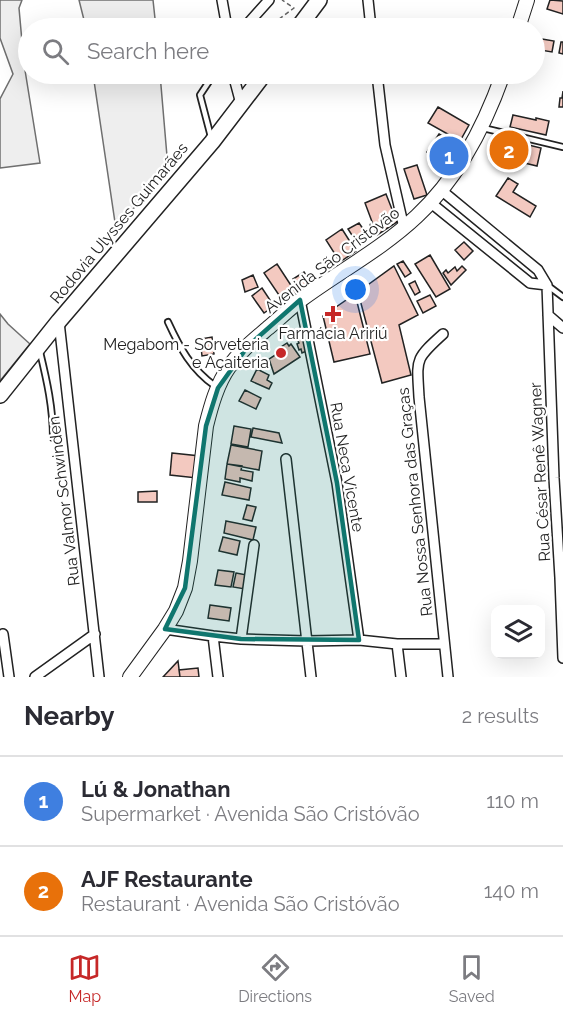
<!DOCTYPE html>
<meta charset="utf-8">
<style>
:root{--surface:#fff;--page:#f2f2f3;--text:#2b2b33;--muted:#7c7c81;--line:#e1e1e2;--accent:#c62828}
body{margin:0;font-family:Raleway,sans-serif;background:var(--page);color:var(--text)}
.controls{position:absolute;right:18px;bottom:18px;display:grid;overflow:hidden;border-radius:12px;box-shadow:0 6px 24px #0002}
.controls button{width:54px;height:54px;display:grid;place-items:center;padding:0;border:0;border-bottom:2px solid var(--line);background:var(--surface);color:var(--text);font:30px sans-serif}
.you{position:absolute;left:356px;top:290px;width:21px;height:21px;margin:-15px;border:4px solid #fff;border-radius:50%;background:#1a73e8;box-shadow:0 0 0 9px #1a73e833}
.badge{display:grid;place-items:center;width:39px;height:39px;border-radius:50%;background:var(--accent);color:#fff;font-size:20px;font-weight:700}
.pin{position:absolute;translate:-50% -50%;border:3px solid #fff;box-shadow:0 2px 6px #0006}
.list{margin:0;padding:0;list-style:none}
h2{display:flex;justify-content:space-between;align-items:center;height:78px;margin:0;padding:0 24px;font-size:26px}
h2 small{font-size:20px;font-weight:400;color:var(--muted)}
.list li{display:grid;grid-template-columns:39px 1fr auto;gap:18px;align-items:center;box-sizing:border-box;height:90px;padding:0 24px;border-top:2px solid var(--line)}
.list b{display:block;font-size:22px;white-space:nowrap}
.list p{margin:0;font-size:20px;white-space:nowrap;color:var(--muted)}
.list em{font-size:20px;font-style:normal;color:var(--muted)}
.icon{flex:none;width:33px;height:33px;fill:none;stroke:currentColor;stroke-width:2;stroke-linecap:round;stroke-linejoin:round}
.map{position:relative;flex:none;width:563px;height:677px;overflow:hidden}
.search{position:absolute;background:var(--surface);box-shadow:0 6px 24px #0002;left:18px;right:18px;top:18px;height:66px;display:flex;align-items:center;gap:15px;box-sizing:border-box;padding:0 21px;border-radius:33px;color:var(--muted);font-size:22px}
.sheet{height:258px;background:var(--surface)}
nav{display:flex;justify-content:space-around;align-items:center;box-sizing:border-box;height:84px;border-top:2px solid var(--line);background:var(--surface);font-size:16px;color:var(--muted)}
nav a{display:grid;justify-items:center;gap:3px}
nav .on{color:var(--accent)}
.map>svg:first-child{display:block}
.green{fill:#eee;stroke:#6f6f6f;stroke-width:1.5}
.building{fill:#f3c9c0;stroke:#222;stroke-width:1.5}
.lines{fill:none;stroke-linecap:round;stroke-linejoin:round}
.service-casing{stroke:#222;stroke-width:8}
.minor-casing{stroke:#222;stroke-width:12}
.secondary-casing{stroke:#222;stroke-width:16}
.trunk-casing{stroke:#222;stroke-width:18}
.path{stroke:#646464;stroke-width:1.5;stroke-dasharray:4.5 3;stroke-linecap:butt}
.service{stroke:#fff;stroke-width:4.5}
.minor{stroke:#fff;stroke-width:9}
.secondary{stroke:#fff;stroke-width:14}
.trunk{stroke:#fff;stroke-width:15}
.marked{fill:#0f766e;fill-opacity:0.2;stroke:#0f766e;stroke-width:4.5;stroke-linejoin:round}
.poi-dot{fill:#c62828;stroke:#fff;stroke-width:2}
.labels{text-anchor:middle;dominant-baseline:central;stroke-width:4.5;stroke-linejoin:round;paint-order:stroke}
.street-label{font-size:16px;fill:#222;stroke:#fff}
.poi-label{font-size:16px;fill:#222;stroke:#fff}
</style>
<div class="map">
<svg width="563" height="677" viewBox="0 0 563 677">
<rect width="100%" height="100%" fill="#fff"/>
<!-- green -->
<path class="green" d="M0 0H22L19 8 24 64 40 163 0 168V99L13 74 0 38Z
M79 0H153L156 28H86Z
M93 74H160L168 168 116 229Z
M0 314 8 324 30 344 0 381Z"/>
<!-- building -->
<path class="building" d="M550 0 563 1V14L547 9Z
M542 39 554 41 552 52 540 50Z
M561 42H563V54L559 53Z
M563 91V107H559L560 98H562Z
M438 107 469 125 460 141 428 123Z
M513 115 536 120V118L549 121 546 135 510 127Z
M439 134 459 147 447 165 427 152Z
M508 140 541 148 537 166 504 158Z
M417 165 427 195 414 199 404 169Z
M508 178 518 184 513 192 536 206 530 217 496 196Z
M386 194 397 222 377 235 365 203Z
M359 223 368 236 357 243 348 229Z
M342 229 356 251 340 262 326 240Z
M464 242 473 251 464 260 455 250Z
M430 255 450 289 436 297 415 264Z
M403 261 411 273 405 277 397 264Z
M277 264 296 293 283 301 264 273Z
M394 266 418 315 399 325 411 375 382 383 358 292Z
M462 266 466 270 451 285 443 273 446 270 448 273 455 267 457 271Z
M304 272 311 283 300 290 293 279Z
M253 275 258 287 245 292 242 280Z
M415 281 420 292 415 295 409 284Z
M262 288 274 306 264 313 252 296Z
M355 294 370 354 334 362 323 316Z
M430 295 436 306 423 313 417 301Z
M212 337 214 354 202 356 200 339Z
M305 337 309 350 302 353 301 349 299 350 297 344 299 343 297 339Z
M287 343 289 346 291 344 300 357 274 374 269 359 283 350 281 347Z
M257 369 269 375 267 380 272 383 269 389 251 381Z
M245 390 261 398 256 409 239 401Z
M234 426 251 429 248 447 231 444Z
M253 428 279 433 282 443 251 437Z
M231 445 262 451 259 470 227 464Z
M172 453 200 456 197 478 170 475Z
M227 464 242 466 241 470 253 472 252 481 240 478V482L225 479Z
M225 482 251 488 249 500 222 495Z
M157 491V502H138V492Z
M247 505 256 507 252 521 243 519Z
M226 521 256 527 253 540 224 533Z
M223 537 240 541 237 555 219 551Z
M218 570 234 572 231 587 215 585Z
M236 573 247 575 245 589 233 587Z
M210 605 231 608 229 621 208 618Z
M178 661 180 677H163Z
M198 668 199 677H180L179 670Z"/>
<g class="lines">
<defs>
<path id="service" d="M483 128 563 147
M211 137 200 95 214 74
M547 285 563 297
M168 322C180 348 191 369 215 386
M40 352C47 381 53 408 53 438"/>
<path id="minor" d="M222 0 227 28
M368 0 371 28
M244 28 269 0
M233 74 241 104
M377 74 385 145 404 228
M441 190 538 270 547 285
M431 203 530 283 547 285
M547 285 554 478 560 578 563 658
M300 300 337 483 359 640
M548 315 563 328
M59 322 99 677
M443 334C414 360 417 359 419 397L448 677
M286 459 311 677
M165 629 213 636 241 639 307 641 359 640 397 644H444
M3 634 9 677
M213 636 218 677
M241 639 254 545
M397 644 401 677
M35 677 95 634"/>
<path id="secondary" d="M518 28 527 0
M130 677 165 629 176 611 185 588 190 561 206 426C211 406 217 384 229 367 239 352 254 340 268 328 279 319 290 308 302 299 340 271 382 249 417 216 457 179 485 125 503 74"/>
<path id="trunk" d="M298 28 319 0
M0 395 59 321 212 142 264 74"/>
</defs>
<!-- service casing -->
<use href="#service" class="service-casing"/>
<!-- minor casing -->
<use href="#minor" class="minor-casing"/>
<!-- secondary casing -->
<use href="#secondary" class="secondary-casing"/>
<!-- trunk casing -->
<use href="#trunk" class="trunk-casing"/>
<!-- path -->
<path class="path" d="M267 28 294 8 282 0
M349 28 359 17"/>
<!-- service -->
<use href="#service" class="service"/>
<!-- minor -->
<use href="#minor" class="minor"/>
<!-- secondary -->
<use href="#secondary" class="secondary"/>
<!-- trunk -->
<use href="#trunk" class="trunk"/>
</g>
<!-- marked area -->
<path class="marked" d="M300 300 337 483 359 640 241 639 165 629 185 588 206 426 218 388 248 346Z"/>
<!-- markers -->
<g class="poi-dot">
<path d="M330 305h6v6h6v6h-6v6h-6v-6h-6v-6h6z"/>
<circle cx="281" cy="353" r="6"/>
</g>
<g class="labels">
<!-- street labels -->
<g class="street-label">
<text transform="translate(119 223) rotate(-50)">Rodovia Ulysses Guimarães</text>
<text transform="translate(332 260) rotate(-37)">Avenida São Cristóvão</text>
<text transform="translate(347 467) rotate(80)">Rua Neca Vicente</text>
<text transform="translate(540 472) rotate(-93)">Rua César Renê Wagner</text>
<text transform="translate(64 501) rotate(-97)">Rua Valmor Schwinden</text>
<text transform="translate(415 502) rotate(-96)">Rua Nossa Senhora das Graças</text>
</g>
<!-- poi labels -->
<g class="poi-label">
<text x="333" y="333">Farmácia Aririú</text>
<text x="269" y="344" text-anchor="end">Megabom - Sorveteria<tspan x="269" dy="18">e Açaiteria</tspan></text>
</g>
</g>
</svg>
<div class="controls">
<button><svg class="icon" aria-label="layers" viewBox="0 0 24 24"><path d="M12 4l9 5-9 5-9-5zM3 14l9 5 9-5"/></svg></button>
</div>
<div class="you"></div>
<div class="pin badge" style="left:449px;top:156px;background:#3f7fe0">1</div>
<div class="pin badge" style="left:509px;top:150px;background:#e8710a">2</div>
<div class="search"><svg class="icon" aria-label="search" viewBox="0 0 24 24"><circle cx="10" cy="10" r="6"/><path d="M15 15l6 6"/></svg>Search here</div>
</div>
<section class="sheet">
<h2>Nearby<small>2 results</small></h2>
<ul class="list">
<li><span class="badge" style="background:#3f7fe0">1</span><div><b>Lú &amp; Jonathan</b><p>Supermarket · Avenida São Cristóvão</p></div><em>110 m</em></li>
<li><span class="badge" style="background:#e8710a">2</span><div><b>AJF Restaurante</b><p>Restaurant · Avenida São Cristóvão</p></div><em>140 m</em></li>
</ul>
</section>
<nav>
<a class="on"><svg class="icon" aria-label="map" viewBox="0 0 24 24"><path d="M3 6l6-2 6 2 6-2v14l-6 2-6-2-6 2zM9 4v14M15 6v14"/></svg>Map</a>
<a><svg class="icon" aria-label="directions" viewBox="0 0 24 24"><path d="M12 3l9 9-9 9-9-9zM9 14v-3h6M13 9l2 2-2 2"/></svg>Directions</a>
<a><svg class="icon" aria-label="saved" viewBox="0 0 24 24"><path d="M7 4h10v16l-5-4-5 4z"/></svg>Saved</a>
</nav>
